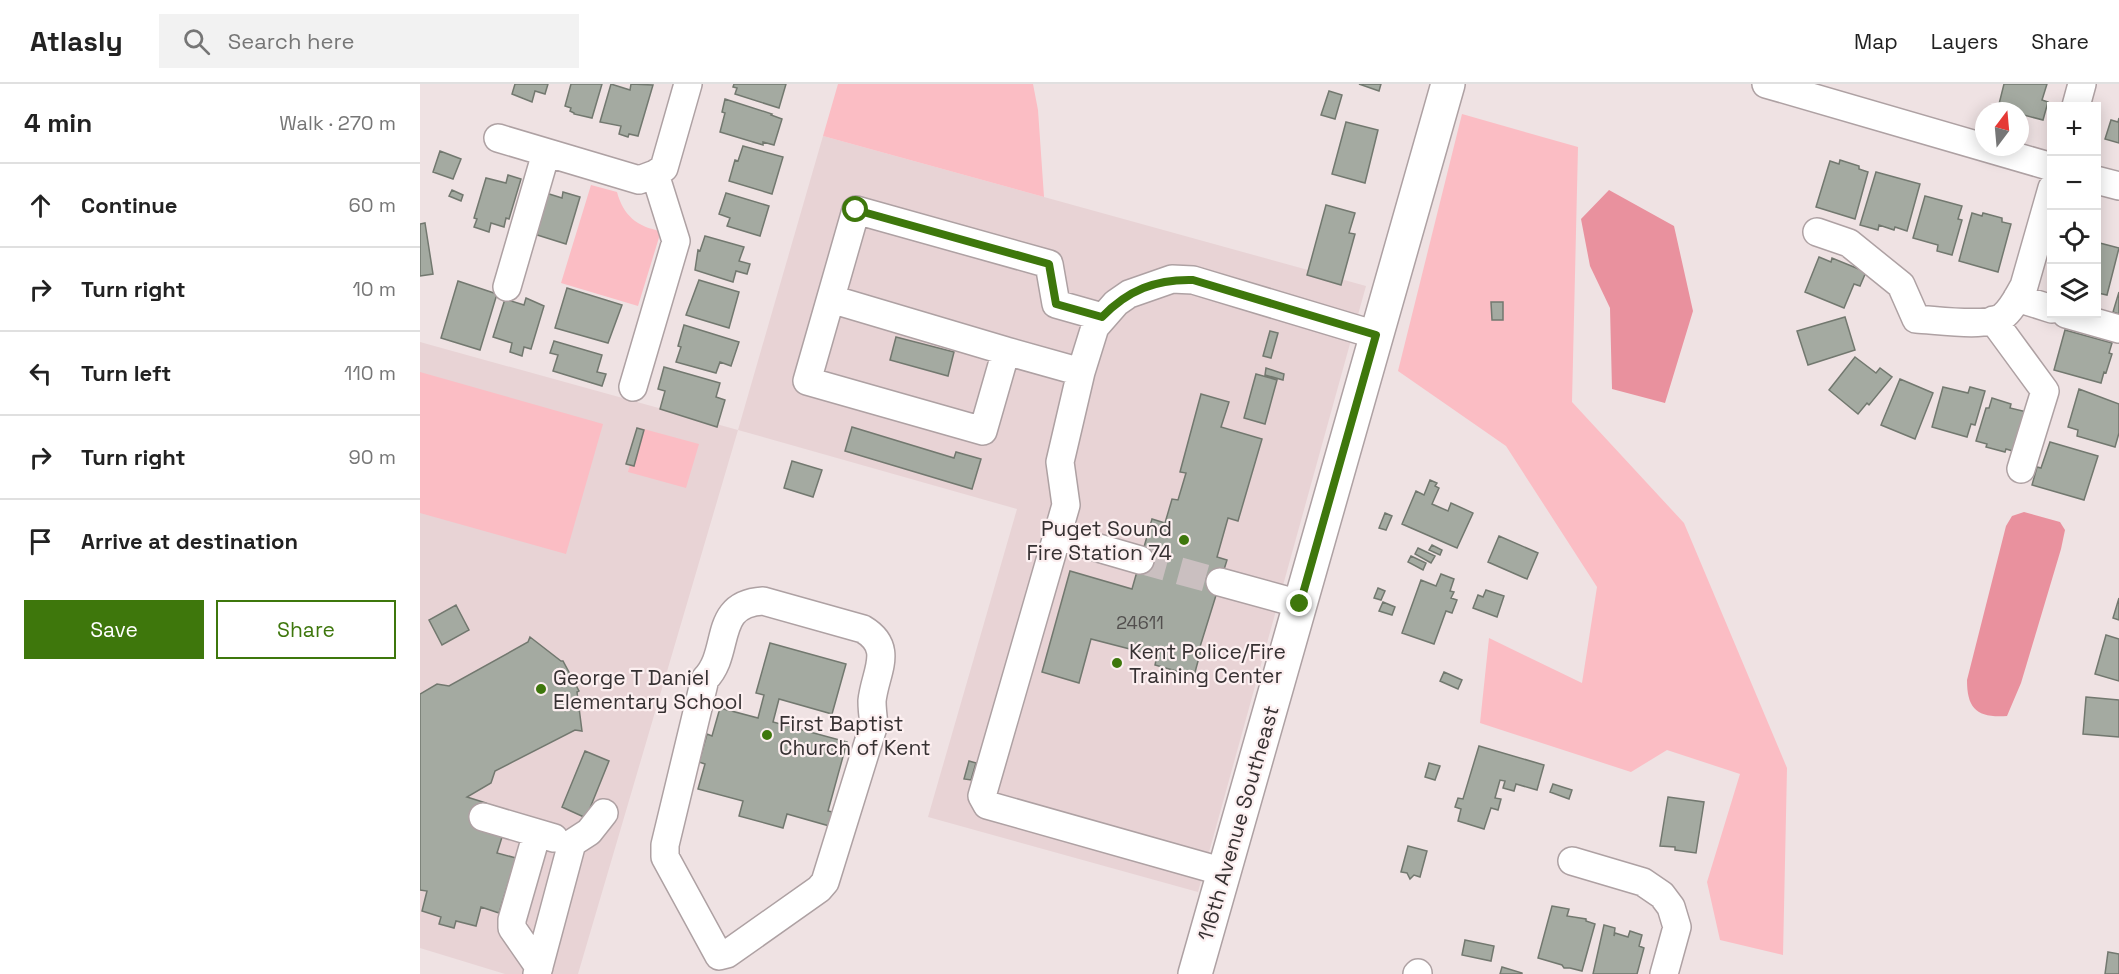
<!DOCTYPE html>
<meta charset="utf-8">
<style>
:root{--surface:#fff;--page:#f2f2f2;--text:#222;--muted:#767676;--line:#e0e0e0;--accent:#3e770c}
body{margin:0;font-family:"Space Grotesk",sans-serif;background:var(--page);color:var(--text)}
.controls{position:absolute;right:18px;top:18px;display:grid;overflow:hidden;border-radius:0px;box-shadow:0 3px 15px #0003}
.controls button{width:54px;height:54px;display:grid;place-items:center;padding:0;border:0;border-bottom:2px solid var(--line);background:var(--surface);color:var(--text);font:30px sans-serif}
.compass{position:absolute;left:1555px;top:18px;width:54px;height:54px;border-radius:50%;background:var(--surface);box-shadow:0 3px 15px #0003;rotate:16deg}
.stop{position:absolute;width:18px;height:18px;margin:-14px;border:4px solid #3e770c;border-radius:50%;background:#fff}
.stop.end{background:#3e770c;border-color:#fff;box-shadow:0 2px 6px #0008}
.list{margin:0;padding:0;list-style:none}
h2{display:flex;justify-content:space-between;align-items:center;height:78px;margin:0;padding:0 24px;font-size:26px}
h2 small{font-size:20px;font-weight:400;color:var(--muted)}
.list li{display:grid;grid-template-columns:39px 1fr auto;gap:18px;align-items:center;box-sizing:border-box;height:84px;padding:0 24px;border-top:2px solid var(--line)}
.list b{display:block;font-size:22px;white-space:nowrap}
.list em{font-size:20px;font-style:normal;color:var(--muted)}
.actions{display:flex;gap:12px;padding:18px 24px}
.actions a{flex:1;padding:14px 0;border:2px solid var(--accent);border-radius:0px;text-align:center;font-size:21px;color:var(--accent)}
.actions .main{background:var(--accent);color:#fff}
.icon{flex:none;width:33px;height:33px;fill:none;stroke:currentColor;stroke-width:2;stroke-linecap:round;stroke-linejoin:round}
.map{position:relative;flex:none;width:1699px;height:890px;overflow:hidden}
header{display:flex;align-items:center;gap:36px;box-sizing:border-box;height:84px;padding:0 30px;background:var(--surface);border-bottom:2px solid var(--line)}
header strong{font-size:28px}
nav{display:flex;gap:33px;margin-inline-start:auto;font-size:21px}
.search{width:420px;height:54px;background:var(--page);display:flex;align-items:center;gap:15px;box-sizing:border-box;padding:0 21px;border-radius:0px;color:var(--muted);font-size:22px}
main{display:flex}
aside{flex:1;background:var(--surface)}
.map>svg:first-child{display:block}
.built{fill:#e8d3d5}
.green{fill:#fbbdc4}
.water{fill:#e9919e}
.building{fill:#a4aaa1;stroke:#72786f;stroke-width:1.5}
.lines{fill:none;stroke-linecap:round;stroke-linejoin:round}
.minor-tunnel{stroke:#cabfc0;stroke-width:27;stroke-dasharray:27 14;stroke-linecap:butt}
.minor-casing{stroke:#aea1a3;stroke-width:30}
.major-casing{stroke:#aea1a3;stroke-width:36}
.minor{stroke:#fff;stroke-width:27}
.major{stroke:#fff;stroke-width:33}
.route{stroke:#3e770c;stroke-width:8}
.poi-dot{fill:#3e770c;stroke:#fceff0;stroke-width:2}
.labels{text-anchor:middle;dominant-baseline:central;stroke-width:4.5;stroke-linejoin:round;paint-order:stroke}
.number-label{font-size:18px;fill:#524f4e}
.poi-label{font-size:21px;fill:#363132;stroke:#fceff0;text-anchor:start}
.street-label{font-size:21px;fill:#363132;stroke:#fceff0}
</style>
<header>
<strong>Atlasly</strong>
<div class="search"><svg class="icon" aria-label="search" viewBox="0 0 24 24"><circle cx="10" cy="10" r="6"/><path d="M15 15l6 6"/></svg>Search here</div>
<nav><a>Map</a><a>Layers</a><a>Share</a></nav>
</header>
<main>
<aside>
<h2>4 min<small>Walk · 270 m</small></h2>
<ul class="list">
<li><svg class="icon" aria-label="ahead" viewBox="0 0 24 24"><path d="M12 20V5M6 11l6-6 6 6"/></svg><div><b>Continue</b></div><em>60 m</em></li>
<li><svg class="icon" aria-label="right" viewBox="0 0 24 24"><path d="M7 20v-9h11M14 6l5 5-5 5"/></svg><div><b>Turn right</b></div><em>10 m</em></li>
<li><svg class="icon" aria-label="left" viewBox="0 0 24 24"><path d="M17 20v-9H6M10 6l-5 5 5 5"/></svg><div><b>Turn left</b></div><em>110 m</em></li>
<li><svg class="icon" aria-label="right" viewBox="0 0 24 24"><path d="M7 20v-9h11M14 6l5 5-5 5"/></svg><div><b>Turn right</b></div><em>90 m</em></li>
<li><svg class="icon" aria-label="arrive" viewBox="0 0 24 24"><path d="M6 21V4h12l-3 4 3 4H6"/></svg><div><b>Arrive at destination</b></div></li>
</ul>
<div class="actions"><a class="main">Save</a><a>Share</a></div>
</aside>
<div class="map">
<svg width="1699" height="890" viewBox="0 0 1699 890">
<rect width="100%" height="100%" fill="#efe2e3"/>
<!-- built -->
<path class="built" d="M403 52 946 202 778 808 508 733 597 425 318 346 158 890H85L0 864V258L318 346Z"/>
<!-- green -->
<path class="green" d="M418 0H613L618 26 624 113 403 52Z
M1042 30 1158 63 1152 318 1264 439 1367 684 1363 871 1300 856 1287 798 1320 690 1247 666 1211 688 1060 639 1069 554 1162 599 1177 503 1086 362 978 287Z
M171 101 197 108C203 131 217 143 241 147L218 222 141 199Z
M0 288 183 340 146 470 0 429Z
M220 344 279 360 266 404 208 388Z"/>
<!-- water -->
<path class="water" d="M1189 106 1254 142 1273 227 1245 319 1192 305 1190 224 1170 182 1161 135Z
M1604 428 1640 438 1645 446 1641 465 1601 599 1587 632C1557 634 1547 625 1547 596L1586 442 1592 432Z"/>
<!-- building -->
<path class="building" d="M95 0H128L125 10 115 7 112 18 92 10Z
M151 0H182L172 34 154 30V29L150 27 151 24 145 22Z
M191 0 210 6 211 0 233 1 218 52 209 50 208 53 199 50 201 42 180 38Z
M314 0H366L359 24 315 10 317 4 313 3Z
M939 0H961L959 7Z
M1584 0H1627L1622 16 1628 18 1623 36 1600 30V27L1578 24Z
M909 7 922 11 915 35 901 31Z
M305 15 352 30 351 31 362 35 354 61 343 58V61L300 48 305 29 302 28Z
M1699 34V59L1685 55 1691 36 1698 38Z
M926 38 958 46 945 99 912 90Z
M323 62 363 73 352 110 309 97 315 76 318 77Z
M20 67 41 75 33 95 13 88Z
M1420 76 1439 82V85L1448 88 1435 135 1396 123 1410 77 1419 80Z
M1456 88 1500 100 1487 147 1475 143 1474 146 1459 141 1458 146 1440 141Z
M88 91 101 95 89 135 86 134 84 143 71 139 69 148 54 143 57 135 54 134 66 94 86 99Z
M32 106 43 111 41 117 29 112Z
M143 108 160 113 146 160 114 150 126 109 142 114Z
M306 109 349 122 340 152 307 142 310 134 299 130Z
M1505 112 1542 122 1538 135 1542 136 1532 171 1517 167 1518 161 1493 154Z
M906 121 935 129 929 149 935 150 921 201 887 191Z
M1552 129 1562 132 1563 129 1582 134V138L1591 140 1578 188 1539 177Z
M5 139 13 190 0 192V140Z
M285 152 324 163 319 177 330 180 327 190 316 187 313 198 275 186 278 166 280 167Z
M1676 158 1699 164 1687 211 1678 209 1676 210Z
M1399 173 1411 178 1412 174 1446 188 1440 202 1434 200 1424 224 1385 208Z
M279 196 319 208 309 244 266 231Z
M38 197 77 210 60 266 21 254Z
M147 204 202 221 188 259 135 244Z
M1699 208V230L1693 228Z
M106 214 124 222 111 265 104 263 102 272 90 268 92 259 73 253 85 215 104 221Z
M1071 218H1083V236H1072Z
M1425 233 1435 266 1388 281 1377 247Z
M264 241 319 258 311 282 300 278 296 289 256 278 261 263 258 262Z
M1645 246 1692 259 1689 269 1692 270 1686 289 1684 288 1681 299 1634 286Z
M850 247 858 249 851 274 843 272Z
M476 253 534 268 528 292 470 276Z
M134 257 182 271 177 288 186 290 182 302 133 287 138 271 130 269Z
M1435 273 1456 289 1460 284 1472 293 1449 321 1447 319 1438 330 1409 306Z
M244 283 300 299 296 313 305 316 297 343 240 325 245 307 238 305Z
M846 284 864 290 863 296 845 291Z
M836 290 857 296 845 340 824 334Z
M1480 295 1513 309 1495 355 1461 341Z
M1523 303 1548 309 1550 303 1565 307 1555 341 1551 340 1547 353 1512 343Z
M1659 305 1699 320V349L1695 363 1657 352 1658 346 1648 343Z
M781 310 809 318 801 343 842 355 818 437 808 434 797 473 807 476 779 566H781L774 592 735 581 737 572 671 555 659 599 622 588 650 487 712 505 732 435 745 439 752 415 758 416 766 389 760 388Z
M1572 314 1591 320 1590 324 1607 328 1596 368 1586 365 1585 368 1566 363 1567 360 1556 357 1566 324H1569Z
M432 343 534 374 536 368 561 375 552 405 425 367Z
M217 344 224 346 214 382 206 380Z
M1630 358 1678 372 1664 416 1612 401 1617 383 1621 384Z
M372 377 402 386 393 413 364 404Z
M1010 396 1017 399 1015 402 1019 404 1012 420 1028 427 1031 419 1053 429 1037 464 982 440 996 407 1004 411Z
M965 429 972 432 966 446 959 444Z
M1079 452 1118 469 1107 495 1068 478Z
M1012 461 1022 466 1020 471 1009 466Z
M998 464 1015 472 1011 479 995 470Z
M991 472 1006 479 1003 486 988 478Z
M1021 490 1034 495 1030 507 1034 508 1031 514 1037 516 1032 529 1026 527 1014 560 982 549 1001 496 1016 502Z
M958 504 965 507 961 516 954 514Z
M1066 506 1084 512 1077 533 1053 524 1058 511 1063 513Z
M1699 514V536L1693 534Z
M963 518 975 523 972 531 959 527Z
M36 521 49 546 22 561 9 536Z
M1686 551 1699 555V597L1675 590Z
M110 553 141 577H143L159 607 157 608 162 647 155 646 75 687 71 699 47 713 66 719 59 742 83 750 77 769 96 774 79 829 61 823 56 842 36 837 34 844 19 840 21 833 2 827 7 807 0 806V610L17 600 29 602 108 558Z
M350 559 426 580 412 630 359 615 353 638 427 658 408 727 417 729 413 743 367 730 363 744 319 732 323 717 278 705 285 680 279 678 287 650 292 652 300 624 338 634 344 611 336 609Z
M1024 588 1042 596 1038 605 1020 597Z
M1666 613 1699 616V653L1663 650Z
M1059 662 1124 681 1117 706 1096 700 1094 707 1083 704 1085 697 1080 696 1075 714 1081 715 1078 726 1071 724 1064 745 1038 737 1041 725 1035 723 1038 714 1043 715Z
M165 667 189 677 166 734 142 723Z
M549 677 556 679 551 696 544 695Z
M1009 679 1020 682 1015 696 1005 693Z
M1133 700 1152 706 1149 715 1130 708Z
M1248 713 1284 718 1276 769 1255 766V763L1240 762Z
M988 762 1007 767 1000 793 994 791 990 795 987 789 981 788Z
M1132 822 1149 825 1147 832 1166 835V837L1175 840 1162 887 1150 884H1144L1142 881 1118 874Z
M1184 841 1195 844 1194 852 1195 849 1208 853 1210 847 1222 851 1219 862 1224 864 1217 890H1173Z
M1045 856 1074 862 1071 877 1042 871Z
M1688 868 1699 870V890H1685Z
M1082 883 1102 889V890H1080Z"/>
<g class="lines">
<!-- minor-tunnel -->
<path class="minor-tunnel" d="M720 476 800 498"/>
<defs>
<path id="minor" d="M1346 0 1632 83
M1656 22 1662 0
M78 54 219 96 235 90 244 84 268 0
M1676 96 1699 102
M1397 148 1429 159 1481 201 1496 235C1517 236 1566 244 1582 233 1592 226 1598 212 1604 202L1632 104
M87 203 126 69
M1597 214 1632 225
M411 215 586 267
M1646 230 1699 245
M1573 236 1625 307 1601 385
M661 288 586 267 563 347 387 297 436 126 629 180 636 220 682 233
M213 303 256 157 235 90
M637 452 720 476
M800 498 880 520
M343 517 443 545C475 564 455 588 452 617 452 624 453 633 454 640L405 798 399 805 307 870 299 872 245 773V761L285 595C312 568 291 520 343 517Z
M63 733 134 754
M117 749 92 836V844L119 883
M1152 777 1223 798 1242 811 1251 823 1257 843 1244 890
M804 788 567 721 562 712 646 421 640 378 661 288 675 243 696 219 709 210 752 195 773 196 956 251
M117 890 152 759 169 748 184 729
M997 890 998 889"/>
<path id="major" d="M775 890 1028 0"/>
</defs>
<!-- minor casing -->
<use href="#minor" class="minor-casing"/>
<!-- major casing -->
<use href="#major" class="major-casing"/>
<!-- minor -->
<use href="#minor" class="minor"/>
<!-- major -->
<use href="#major" class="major"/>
</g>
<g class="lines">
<!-- route -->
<path class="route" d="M436 126 629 180 636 220 682 233C708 206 736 195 773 196L956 251 880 520"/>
</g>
<!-- markers -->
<g class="poi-dot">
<circle cx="764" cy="456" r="6"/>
<circle cx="697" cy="579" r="6"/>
<circle cx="121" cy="605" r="6"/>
<circle cx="347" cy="651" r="6"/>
</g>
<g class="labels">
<!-- number labels -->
<g class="number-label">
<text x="720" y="538">24611</text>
</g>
<!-- poi labels -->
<g class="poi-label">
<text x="752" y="444" text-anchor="end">Puget Sound<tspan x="752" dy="24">Fire Station 74</tspan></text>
<text x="709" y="567">Kent Police/Fire<tspan x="709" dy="24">Training Center</tspan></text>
<text x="133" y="593">George T Daniel<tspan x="133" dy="24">Elementary School</tspan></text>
<text x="359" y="639">First Baptist<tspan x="359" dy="24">Church of Kent</tspan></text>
</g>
<!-- street labels -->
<g class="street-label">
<text transform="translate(818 739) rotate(-74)">116th Avenue Southeast</text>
</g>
</g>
</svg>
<div class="controls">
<button>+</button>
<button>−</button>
<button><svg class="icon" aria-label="locate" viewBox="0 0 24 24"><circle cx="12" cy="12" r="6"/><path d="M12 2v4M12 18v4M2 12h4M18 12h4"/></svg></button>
<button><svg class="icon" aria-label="layers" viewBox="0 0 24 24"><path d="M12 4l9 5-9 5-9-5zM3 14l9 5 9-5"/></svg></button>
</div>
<svg class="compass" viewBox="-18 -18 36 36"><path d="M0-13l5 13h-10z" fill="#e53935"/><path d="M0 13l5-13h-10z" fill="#767676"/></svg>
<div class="stop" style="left:436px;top:126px"></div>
<div class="stop end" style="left:880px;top:520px"></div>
</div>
</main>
